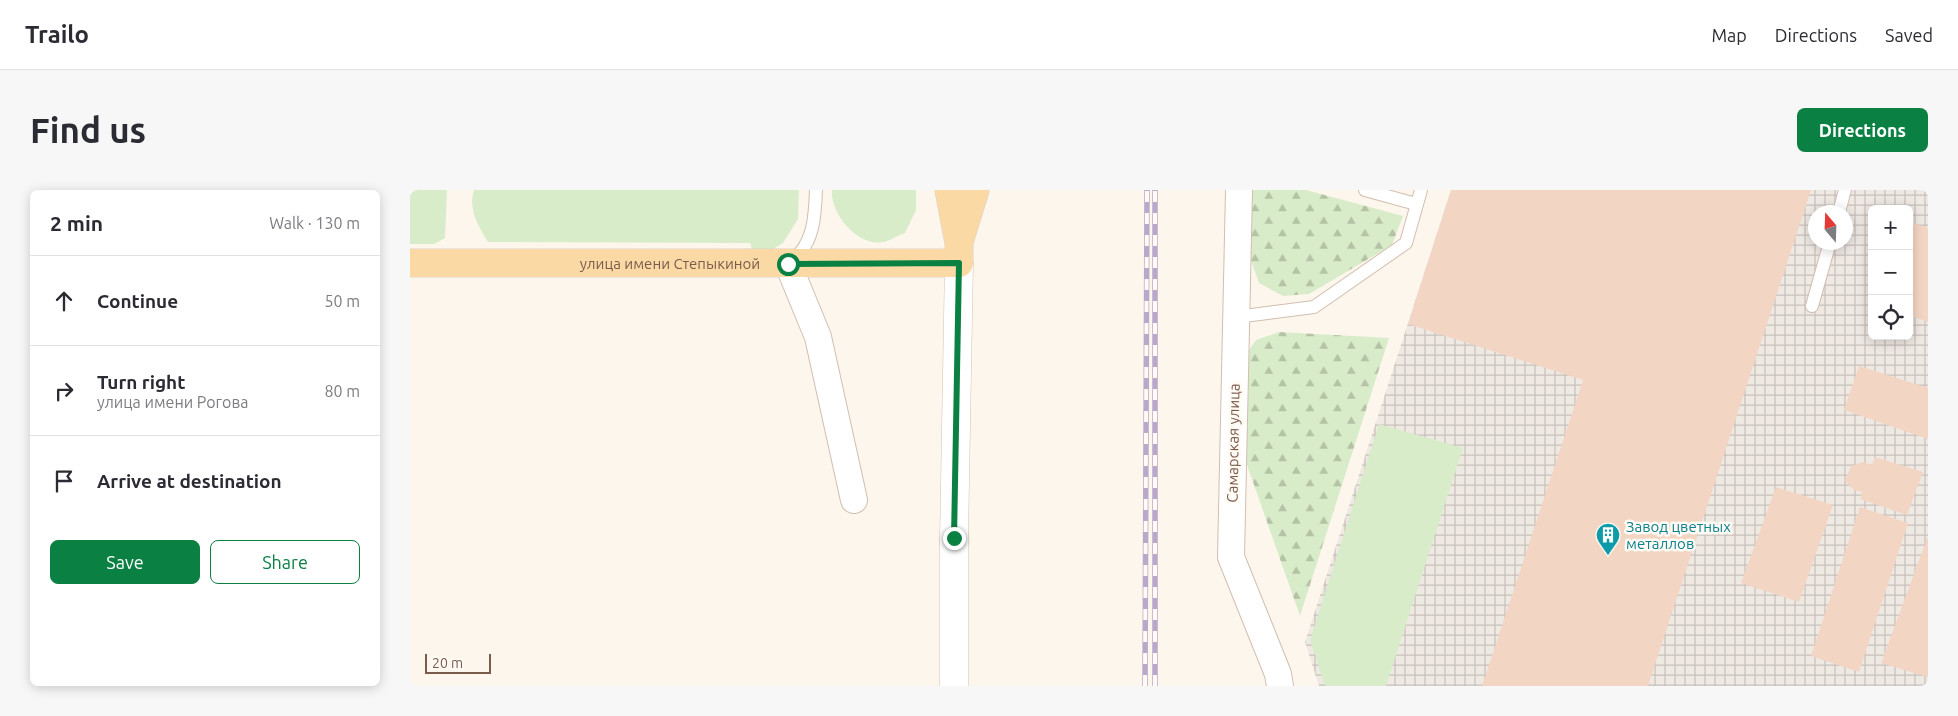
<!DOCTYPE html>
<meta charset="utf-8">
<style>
:root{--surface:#fff;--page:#f7f7f7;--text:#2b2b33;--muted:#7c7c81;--line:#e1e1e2;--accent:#0b8043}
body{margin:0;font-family:Ubuntu,sans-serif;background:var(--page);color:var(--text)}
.controls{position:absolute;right:15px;top:15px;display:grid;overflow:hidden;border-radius:8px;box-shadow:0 2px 12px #0003}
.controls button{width:45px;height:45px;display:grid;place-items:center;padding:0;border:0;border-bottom:1px solid var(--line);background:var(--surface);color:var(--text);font:25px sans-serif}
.compass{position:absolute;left:1398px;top:15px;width:45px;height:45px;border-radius:50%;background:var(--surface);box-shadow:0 2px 12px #0003;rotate:341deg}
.scale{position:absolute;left:15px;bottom:12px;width:66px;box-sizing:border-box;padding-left:5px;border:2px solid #7a5c4d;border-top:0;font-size:14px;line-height:18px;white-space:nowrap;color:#7a5c4d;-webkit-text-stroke:4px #fffaf3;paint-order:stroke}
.stop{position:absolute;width:15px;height:15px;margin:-11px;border:4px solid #0b8043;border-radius:50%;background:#fff}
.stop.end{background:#0b8043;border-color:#fff;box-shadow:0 1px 5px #0008}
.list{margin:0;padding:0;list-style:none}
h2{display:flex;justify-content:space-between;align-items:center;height:65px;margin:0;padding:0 20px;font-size:21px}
h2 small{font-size:16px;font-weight:400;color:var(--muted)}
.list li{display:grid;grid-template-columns:32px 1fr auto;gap:15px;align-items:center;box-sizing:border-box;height:90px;padding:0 20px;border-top:1px solid var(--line)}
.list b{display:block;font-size:19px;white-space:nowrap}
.list p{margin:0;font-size:16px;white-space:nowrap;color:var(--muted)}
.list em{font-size:16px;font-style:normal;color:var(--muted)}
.actions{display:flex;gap:10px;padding:15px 20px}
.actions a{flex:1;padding:11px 0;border:1px solid var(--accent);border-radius:8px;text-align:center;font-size:18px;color:var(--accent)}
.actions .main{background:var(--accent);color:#fff}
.icon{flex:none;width:28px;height:28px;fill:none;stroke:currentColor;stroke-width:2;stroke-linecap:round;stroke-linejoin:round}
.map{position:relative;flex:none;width:1518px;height:496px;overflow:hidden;border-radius:8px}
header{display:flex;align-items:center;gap:30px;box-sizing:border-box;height:70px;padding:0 25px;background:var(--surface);border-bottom:1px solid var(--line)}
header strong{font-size:24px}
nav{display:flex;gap:28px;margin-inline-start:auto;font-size:18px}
.intro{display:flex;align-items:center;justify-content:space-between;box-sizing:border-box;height:120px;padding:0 30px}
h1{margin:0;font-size:35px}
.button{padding:12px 22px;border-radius:8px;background:var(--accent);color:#fff;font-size:18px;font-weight:700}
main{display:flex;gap:30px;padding:0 30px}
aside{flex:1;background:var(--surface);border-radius:8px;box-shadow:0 2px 12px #0003}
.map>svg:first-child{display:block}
.industrial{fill:url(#industrial-grid);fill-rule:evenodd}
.grass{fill:#d8ecc9}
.forest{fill:url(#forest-firs)}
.building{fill:#f3d5c3}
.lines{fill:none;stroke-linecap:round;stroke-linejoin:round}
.lane-casing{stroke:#d1beb0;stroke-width:14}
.street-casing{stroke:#d1beb0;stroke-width:28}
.secondary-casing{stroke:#d6c0b0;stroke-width:29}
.primary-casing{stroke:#dad1cd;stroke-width:29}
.lane{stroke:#fff;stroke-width:12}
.street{stroke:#fff;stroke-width:26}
.secondary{stroke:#fff;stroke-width:28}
.primary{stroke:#fbd9a5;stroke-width:28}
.rail-casing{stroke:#b9a8c9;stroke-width:5.5}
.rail{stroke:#fffaf3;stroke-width:4;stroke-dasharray:11;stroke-linecap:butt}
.route{stroke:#0b8043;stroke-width:6}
.labels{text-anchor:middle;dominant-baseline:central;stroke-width:5;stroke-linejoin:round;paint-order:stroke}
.street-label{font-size:15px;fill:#7a5c4d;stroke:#fffaf3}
.culture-label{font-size:15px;fill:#0d838f;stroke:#fffaf3;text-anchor:start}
</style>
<header>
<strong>Trailo</strong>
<nav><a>Map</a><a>Directions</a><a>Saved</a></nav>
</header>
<div class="intro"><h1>Find us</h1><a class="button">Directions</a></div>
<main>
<aside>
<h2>2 min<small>Walk · 130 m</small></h2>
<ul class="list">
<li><svg class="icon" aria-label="ahead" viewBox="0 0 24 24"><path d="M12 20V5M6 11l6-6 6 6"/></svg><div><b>Continue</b></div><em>50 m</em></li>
<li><svg class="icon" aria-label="right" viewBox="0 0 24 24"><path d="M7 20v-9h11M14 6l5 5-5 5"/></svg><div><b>Turn right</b><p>улица имени Рогова</p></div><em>80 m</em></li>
<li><svg class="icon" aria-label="arrive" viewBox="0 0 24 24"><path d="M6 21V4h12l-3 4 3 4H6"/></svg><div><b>Arrive at destination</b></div></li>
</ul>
<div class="actions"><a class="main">Save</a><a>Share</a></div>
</aside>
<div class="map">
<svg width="1518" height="496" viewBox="0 0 1518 496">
<defs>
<pattern id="industrial-grid" width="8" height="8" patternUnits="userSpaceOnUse" patternTransform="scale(1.25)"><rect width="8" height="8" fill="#efe9e4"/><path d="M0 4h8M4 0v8" fill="none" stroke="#c7c0bb"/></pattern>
<pattern id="forest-firs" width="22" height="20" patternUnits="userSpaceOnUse" patternTransform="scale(1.25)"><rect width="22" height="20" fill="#d8ecc9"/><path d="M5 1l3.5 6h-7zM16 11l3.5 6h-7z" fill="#b4c2a5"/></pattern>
</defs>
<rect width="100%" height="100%" fill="#fdf6ec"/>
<!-- industrial -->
<path class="industrial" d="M1041 0H1518V496H909L895 452ZM1462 19H1499V146H1462ZM1406 22H1436V52H1406Z"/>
<!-- grass -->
<path class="grass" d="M0 0H37L35 48 24 54H0Z
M64 0H389L388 29 373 53 355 64 344 65 340 53 78 52C68 35 58 20 64 0Z
M422 0H506V20L495 43C488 45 480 51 473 52 448 57 420 24 422 0Z
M969 234 1053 258 976 496H915L900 450Z"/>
<!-- forest -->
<path class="forest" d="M840 0H896L993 26 982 55 899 104 873 106 849 93 838 62Z
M869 142 979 148 890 426 836 272 837 163 846 150Z"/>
<!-- building -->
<path class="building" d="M1041 0H1401L1238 496H1072L1173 190 998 134Z
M1501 32 1518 38V132L1499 125V36Z
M1449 176 1518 198V249L1434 220Z
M1465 267 1513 282 1497 325 1450 309 1452 302 1444 300 1435 291 1441 276 1453 272 1462 275Z
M1366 297 1423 315 1389 412 1331 393Z
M1450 317 1498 333 1449 482 1401 466Z
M1518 346V487L1471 473Z"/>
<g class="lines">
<defs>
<path id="lane" d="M955 0 1006 14
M1429 22 1435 0
M382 71C404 53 405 27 406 0
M1402 116 1420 52
M826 127 904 117 996 53 1011 0"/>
<path id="street" d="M829 0 821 367 868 484 870 496
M378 74 408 147 444 310"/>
<path id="secondary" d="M544 496V348L549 73"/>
<g id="primary">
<path d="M550 49 565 0"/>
<path id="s1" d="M0 73H549V53L539 0"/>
</g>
</defs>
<!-- lane casing -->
<use href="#lane" class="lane-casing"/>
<!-- street casing -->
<use href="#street" class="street-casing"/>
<!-- secondary casing -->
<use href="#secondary" class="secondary-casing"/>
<!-- primary casing -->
<use href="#primary" class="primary-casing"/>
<!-- lane -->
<use href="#lane" class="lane"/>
<!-- street -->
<use href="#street" class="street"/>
<!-- secondary -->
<use href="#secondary" class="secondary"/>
<!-- primary -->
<use href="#primary" class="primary"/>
<defs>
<path id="rail" d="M735 496 737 0
M745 496V0"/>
</defs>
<!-- rail casing -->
<use href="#rail" class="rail-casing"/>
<!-- rail -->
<use href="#rail" class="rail"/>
</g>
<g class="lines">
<!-- route -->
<path class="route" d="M378 74 549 73 544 348"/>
</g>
<!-- icons -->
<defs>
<symbol id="building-pin" viewBox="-11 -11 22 30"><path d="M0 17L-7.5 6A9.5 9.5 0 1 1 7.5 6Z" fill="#0f9aa8" stroke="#fffaf3"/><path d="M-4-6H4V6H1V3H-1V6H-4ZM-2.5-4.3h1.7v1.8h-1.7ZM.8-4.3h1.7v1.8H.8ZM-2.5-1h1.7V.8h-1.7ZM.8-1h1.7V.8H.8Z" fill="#fff"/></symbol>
</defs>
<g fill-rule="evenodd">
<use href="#building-pin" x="1184" y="331" width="28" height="38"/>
</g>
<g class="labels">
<!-- street labels -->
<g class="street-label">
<text stroke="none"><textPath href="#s1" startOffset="260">улица имени Степыкиной</textPath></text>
<text transform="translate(823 253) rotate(-89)">Самарская улица</text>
</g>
<!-- culture labels -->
<g class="culture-label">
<text x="1216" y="336">Завод цветных<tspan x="1216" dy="17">металлов</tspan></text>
</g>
</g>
</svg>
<div class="controls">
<button>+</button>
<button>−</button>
<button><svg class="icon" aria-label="locate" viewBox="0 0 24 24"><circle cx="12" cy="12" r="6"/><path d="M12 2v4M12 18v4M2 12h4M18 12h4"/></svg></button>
</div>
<svg class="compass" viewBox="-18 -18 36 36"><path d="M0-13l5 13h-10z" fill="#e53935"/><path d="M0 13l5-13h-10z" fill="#7c7c81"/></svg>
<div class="scale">20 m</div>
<div class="stop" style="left:378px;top:74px"></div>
<div class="stop end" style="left:544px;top:348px"></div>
</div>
</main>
